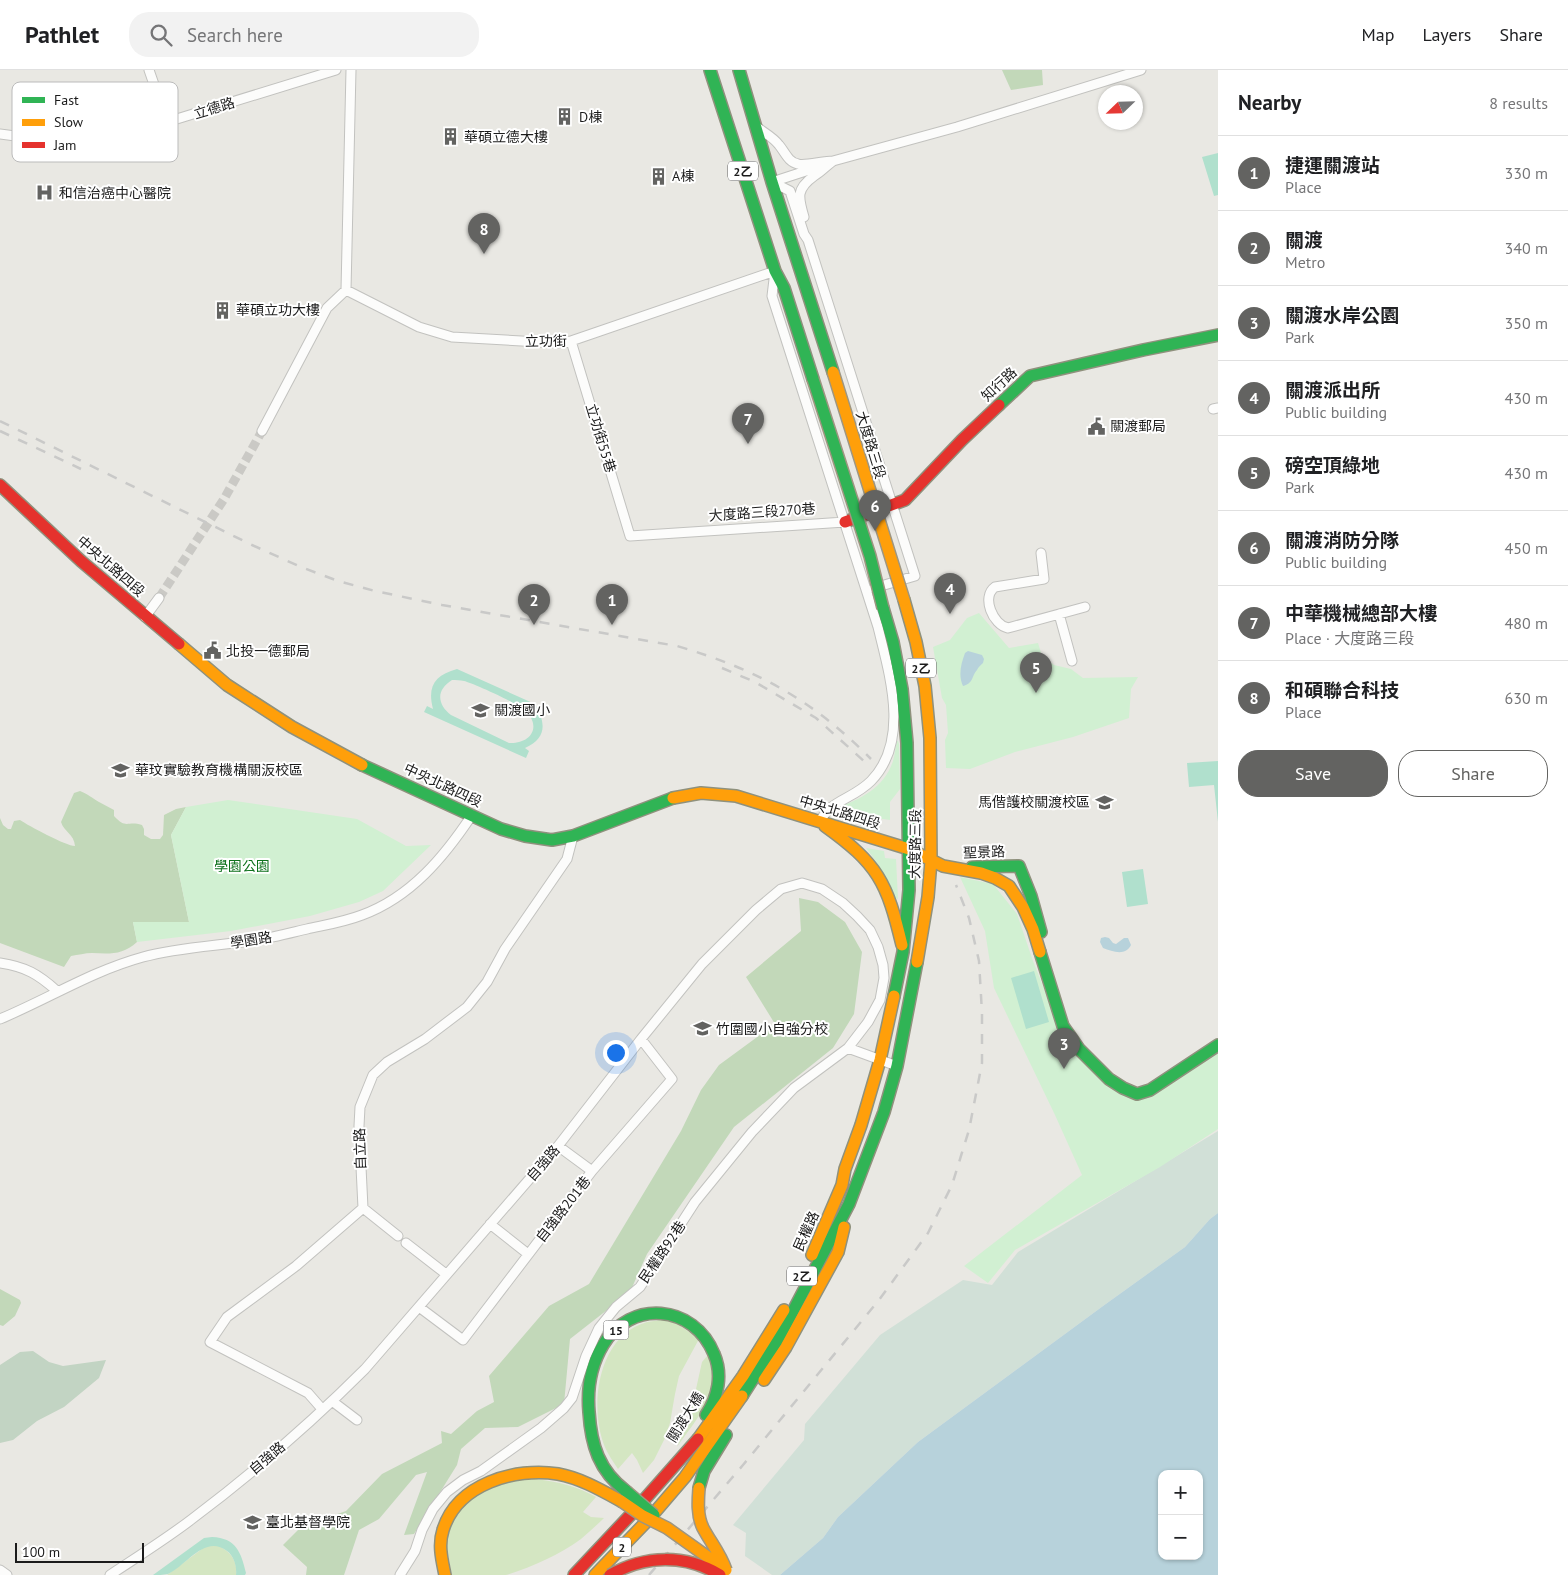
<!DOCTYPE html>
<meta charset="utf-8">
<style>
:root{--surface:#fff;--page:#f2f2f2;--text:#202124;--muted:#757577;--line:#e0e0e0;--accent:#636361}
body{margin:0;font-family:"PT Sans","Noto Sans TC",sans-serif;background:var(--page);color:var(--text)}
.controls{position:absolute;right:15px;bottom:15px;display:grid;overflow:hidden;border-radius:10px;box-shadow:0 1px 4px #0004}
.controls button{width:45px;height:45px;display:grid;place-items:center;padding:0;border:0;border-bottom:1px solid var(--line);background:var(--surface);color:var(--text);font:25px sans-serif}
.compass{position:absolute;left:1098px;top:15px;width:45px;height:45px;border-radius:50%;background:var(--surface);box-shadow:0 1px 4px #0004;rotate:247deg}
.scale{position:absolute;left:15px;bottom:12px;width:129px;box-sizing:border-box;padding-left:5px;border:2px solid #1b1b1b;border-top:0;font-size:14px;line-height:18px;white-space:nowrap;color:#1b1b1b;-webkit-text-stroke:4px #fff;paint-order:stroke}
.you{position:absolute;left:615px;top:982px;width:18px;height:18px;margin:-12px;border:4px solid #fff;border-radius:50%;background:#1a73e8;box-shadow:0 0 0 8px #1a73e833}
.badge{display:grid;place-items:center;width:32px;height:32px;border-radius:50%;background:var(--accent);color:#fff;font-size:16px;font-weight:700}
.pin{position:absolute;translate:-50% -41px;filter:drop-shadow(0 1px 2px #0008)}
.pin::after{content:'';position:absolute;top:26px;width:18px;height:15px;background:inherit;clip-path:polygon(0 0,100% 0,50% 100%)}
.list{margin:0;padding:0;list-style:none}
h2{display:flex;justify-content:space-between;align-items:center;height:65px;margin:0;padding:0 20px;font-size:21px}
h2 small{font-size:16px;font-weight:400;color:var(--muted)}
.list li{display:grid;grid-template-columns:32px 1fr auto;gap:15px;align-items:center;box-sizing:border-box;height:75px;padding:0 20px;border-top:1px solid var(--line)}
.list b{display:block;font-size:19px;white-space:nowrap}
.list p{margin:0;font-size:16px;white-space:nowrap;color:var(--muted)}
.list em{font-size:16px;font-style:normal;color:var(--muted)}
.actions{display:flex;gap:10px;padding:15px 20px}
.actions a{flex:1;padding:11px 0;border:1px solid var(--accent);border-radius:20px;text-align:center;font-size:18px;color:var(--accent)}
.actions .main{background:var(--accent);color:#fff}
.icon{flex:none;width:28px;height:28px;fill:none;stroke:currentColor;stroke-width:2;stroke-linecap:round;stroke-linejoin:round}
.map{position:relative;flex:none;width:1218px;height:1505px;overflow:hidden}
header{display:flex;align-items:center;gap:30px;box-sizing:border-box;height:70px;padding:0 25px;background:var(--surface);border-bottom:1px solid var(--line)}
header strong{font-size:24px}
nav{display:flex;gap:28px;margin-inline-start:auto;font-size:18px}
.search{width:350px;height:45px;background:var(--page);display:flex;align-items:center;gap:12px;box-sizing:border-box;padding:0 18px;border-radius:20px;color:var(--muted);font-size:19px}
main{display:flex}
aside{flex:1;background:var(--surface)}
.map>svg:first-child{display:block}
.grass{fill:#d4e6c2}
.forest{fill:#c2d8b9}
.wetland{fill:#d1e0d7}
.cemetery{fill:#c2d4c3}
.park{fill:#d1f0d2}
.pitch{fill:#b0e0cd;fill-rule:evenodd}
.water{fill:#b7d2db;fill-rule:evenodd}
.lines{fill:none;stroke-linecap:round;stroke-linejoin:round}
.street-tunnel{stroke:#cac9c5;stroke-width:9;stroke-dasharray:9 4.5;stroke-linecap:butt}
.street-casing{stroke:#c2c2bf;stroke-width:11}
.fast-casing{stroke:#8f917d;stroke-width:14}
.slow-casing{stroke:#8f917d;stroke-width:14}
.jam-casing{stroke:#8f917d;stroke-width:14}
.street{stroke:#fcfcfb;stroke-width:9}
.fast{stroke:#30b455;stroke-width:11}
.slow{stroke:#ff9f0a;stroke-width:11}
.jam{stroke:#e5322d;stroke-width:11}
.rail{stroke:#c9c9c8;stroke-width:2.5;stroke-dasharray:10 10;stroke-linecap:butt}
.fast-bridge-casing{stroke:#9e9681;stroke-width:14;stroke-linecap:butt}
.slow-bridge-casing{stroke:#9e9681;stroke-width:14;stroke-linecap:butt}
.jam-bridge-casing{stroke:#9e9681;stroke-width:14;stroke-linecap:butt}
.fast-bridge{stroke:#30b455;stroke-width:11}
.slow-bridge{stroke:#ff9f0a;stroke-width:11}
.jam-bridge{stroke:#e5322d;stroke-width:11}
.labels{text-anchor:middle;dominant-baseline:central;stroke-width:4;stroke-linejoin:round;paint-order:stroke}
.shield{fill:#fff;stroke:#5f5f5f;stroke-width:1}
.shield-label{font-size:12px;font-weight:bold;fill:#1b1b1b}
.street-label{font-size:14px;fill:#1b1b1b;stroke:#fff}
.poi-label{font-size:14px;fill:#1b1b1b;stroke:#fff;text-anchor:start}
.park-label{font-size:14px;fill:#0f721d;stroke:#fff}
.key{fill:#fff;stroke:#bbb;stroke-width:1}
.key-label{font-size:14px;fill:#1b1b1b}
</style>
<header>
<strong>Pathlet</strong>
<div class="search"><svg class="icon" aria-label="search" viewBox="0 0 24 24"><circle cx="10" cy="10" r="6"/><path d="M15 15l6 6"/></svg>Search here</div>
<nav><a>Map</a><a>Layers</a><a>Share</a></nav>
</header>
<main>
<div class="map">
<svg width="1218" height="1505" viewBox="0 0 1218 1505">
<rect width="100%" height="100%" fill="#e9e8e3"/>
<!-- grass -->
<path class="grass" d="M662 1250 675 1252 699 1269 679 1306 675 1324 670 1353 665 1368 654 1390 643 1403 637 1390 632 1383 618 1399C612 1390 605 1380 602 1369 590 1329 600 1265 647 1252 651 1251 657 1251 662 1250Z
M708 1285C722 1323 697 1348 677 1377L692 1337 702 1292Z
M536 1409C558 1412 577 1416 596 1427L583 1442 591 1447 604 1448C597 1455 589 1462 581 1469 559 1485 532 1497 506 1505H452L446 1473 453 1445 472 1425 503 1411Z
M215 1475C229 1479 238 1490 236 1505H167L206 1476Z"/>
<!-- forest -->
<path class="forest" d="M1002 0H1042L1043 15 1011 20Z
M80 721C88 724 92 728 99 732 104 735 109 737 114 740V746C127 760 127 750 142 755L144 759V765L151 769H160L163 765 164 745 176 739 186 737 171 765 189 852H133L137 872C123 885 110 884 92 883 85 883 78 885 71 886L64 897 0 873V748L3 755 8 759H11L14 751 20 750C29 756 66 776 75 776 74 764 64 762 61 752L74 723Z
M799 828 818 832 845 852 862 882 854 944 833 978 734 1057 647 1184 630 1222 570 1269 564 1334 518 1357 485 1358 461 1379 457 1395 414 1464 404 1465 427 1402 416 1405 379 1449 359 1460 344 1505H306L307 1497 283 1475 308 1450H320L346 1441 382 1404 442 1373 441 1361 451 1364 477 1341 494 1332 489 1306 549 1236 589 1214 681 1061 701 1020 719 995 775 954 746 907 801 861Z
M0 1219 20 1230 21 1233 15 1246 3 1256 0 1255Z"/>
<!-- wetland -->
<path class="wetland" d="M1218 1061V1143L1210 1149 1185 1177 1103 1236 918 1372 838 1447 823 1468 780 1505H772L745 1486 746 1463 733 1455 804 1370 805 1354 880 1265 963 1210 992 1215 1018 1182Z"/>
<!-- cemetery -->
<path class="cemetery" d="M33 1281 49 1292 63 1296 106 1290 99 1308 64 1337 37 1351 13 1370 0 1373V1295L20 1282Z"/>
<!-- park -->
<path class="park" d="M979 543 1009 578 1038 573 1042 586 1054 595 1071 599 1083 608 1138 607 1131 619 1129 648 1073 667 1015 682 970 699 946 698 945 670 948 663 946 635 942 628 933 577 950 570 967 548Z
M897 671H898L899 674 900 719 890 732V750L861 746 836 738C861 729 884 718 893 691 895 685 895 678 897 671Z
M228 730 357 749 406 776 431 775 383 821 359 832 310 846 231 861 137 872 133 852H189L171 765 186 737Z
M866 778 884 781 885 788 896 789 898 829 895 828 875 790Z
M960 807 993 814 1017 844 1033 891 1067 976 1124 1022 1140 1027 1218 975V1059L1160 1097 1015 1180 988 1213 964 1196 1082 1105 1055 1045 994 918 985 861Z"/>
<!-- pitch -->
<path class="pitch" d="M1218 83V125L1214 126 1202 87Z
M457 599 535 634C546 653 547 668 525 678L529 681 526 688 424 642 427 636 433 639C427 616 435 605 457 599ZM452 610C456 610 460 610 464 611 473 613 521 635 526 641 542 658 530 674 509 673L451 645C437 634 436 620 452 610Z
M1218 691V752L1214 715 1189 717 1187 693Z
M1143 799 1148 834 1127 837 1122 802Z
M1034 901 1049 952 1026 959 1011 908Z
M212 1467C236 1468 241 1482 246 1503L245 1505H236C237 1497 234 1486 227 1481 205 1464 187 1495 168 1504 164 1505 157 1505 153 1505L204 1468Z"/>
<!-- water -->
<path class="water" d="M968 581 982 585 984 589 983 593C981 595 978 597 977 600 971 607 974 613 963 616 958 605 961 594 965 583Z
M1105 867 1109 868 1113 873 1116 874 1124 868H1128L1131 875C1126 886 1113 882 1103 878L1100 872 1101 868Z
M1218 1143V1505H780L823 1468 838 1447 918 1372 1103 1236 1185 1177 1210 1149ZM1162 1404H1199V1486H1162Z"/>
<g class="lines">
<!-- street-tunnel -->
<path class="street-tunnel" d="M159 528 224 429 262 361"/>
<defs>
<path id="street" d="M149 0 167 52
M758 58C765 63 774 68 779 75 785 82 788 92 798 94 805 96 823 91 833 91L957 57 1141 0
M0 64 45 70 119 65 167 52 336 0
M772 112 790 121 804 164 808 170 915 506 874 518
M772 112 815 98 822 99
M804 147C798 127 796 119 814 106 821 102 826 96 833 91
M346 220 419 257 452 267 557 273 571 271 775 201 772 226 878 557C890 606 910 671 871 711 857 725 842 728 829 739 826 742 823 747 819 751
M571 271 630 466 845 452
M1213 339 1218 338
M262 361 327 238 346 220 351 0
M1041 483 1044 509 995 517C981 527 993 555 1008 558L1085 537
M1059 544 1072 591
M145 547 159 528
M0 893C26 897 38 904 57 921
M0 949C48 929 92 901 143 887 179 877 218 876 255 870 272 868 290 863 307 859 325 855 344 852 362 845 411 827 444 787 472 745
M848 978 897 996
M558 1076 592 1101
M363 1138 398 1166
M490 1154 528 1184
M406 1173 446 1204
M419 1237 463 1270 592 1101 672 1009 641 969
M332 1331 357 1350
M322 1339 308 1323 210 1272 227 1247 296 1196 363 1138 359 1056 360 1037 373 1005 387 992 425 969 467 937 487 912 505 879 567 789 573 766
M0 1500 7 1505
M110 1505C137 1487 166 1469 192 1449 253 1403 311 1353 365 1299L558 1076 641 969 702 894 756 840 781 819 802 813 822 819 843 833 857 846 870 860 878 877 883 895 884 908 880 930 868 952 848 978 794 1018 752 1062 695 1132 640 1217 616 1237 599 1258 586 1286 572 1328 564 1338 541 1358 481 1401 463 1410 447 1422 433 1439 422 1460 415 1481 400 1505"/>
<path id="fast" d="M710 0 775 201 784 218 813 309
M739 0 772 112 833 302
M999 335 1030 306 1143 280 1218 265
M883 538 893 572 902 619 907 673 909 820 903 882 894 926
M362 695 501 759 525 766 552 770 573 766 673 728
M1019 796 1031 826 1041 862
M972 797 1019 796
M1040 882 1063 956 1079 979 1109 1009 1123 1018 1137 1024 1150 1020 1218 975
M742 1326 779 1268 849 1134 884 1042 897 996 917 892
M699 1418 704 1401 726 1365
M626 1421C599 1401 591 1375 589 1342 587 1319 591 1295 603 1275 630 1229 694 1234 714 1284 723 1305 718 1327 706 1345"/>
<path id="slow" d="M904 530 916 572 925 616 930 668 931 791 928 827 917 892
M179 574 227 615 292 657 362 695
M673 728 701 723 736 726 909 779 943 796 981 803 995 808 1009 816 1023 837 1033 859 1040 882
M825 756C878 794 887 812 902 875
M812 1185 842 1115 845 1099 861 1055 880 990 894 926
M764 1310 786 1277 838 1182 844 1157
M698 1369 743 1306 784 1240
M445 1505C442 1490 438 1475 443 1460 457 1414 515 1397 558 1404 580 1408 601 1420 621 1431
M595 1505 649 1449 685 1407 742 1326"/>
<path id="jam" d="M0 415 81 491 179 574
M845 452 905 430 962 370 999 335
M574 1505 636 1439 698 1369"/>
</defs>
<!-- street casing -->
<use href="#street" class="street-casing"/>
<!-- fast casing -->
<use href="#fast" class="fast-casing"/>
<!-- slow casing -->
<use href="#slow" class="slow-casing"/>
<!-- jam casing -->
<use href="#jam" class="jam-casing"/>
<!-- street -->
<use href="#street" class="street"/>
<!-- fast -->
<use href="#fast" class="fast"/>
<!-- slow -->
<use href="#slow" class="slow"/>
<!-- jam -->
<use href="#jam" class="jam"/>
<!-- rail -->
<path class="rail" d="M0 351 252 475 301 497 338 511 375 521 442 535 677 576C756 599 813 630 871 689
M0 361 81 399
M722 598 755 612 816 648 865 692
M649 1505 743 1395 879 1230 928 1163 952 1115 969 1060 982 993V943L979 891 969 848 956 815"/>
<defs>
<path id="fast-bridge" d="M813 309 870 486 883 538
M626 1421 654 1445"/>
<path id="slow-bridge" d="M833 302 904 530
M699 1418C698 1431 697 1446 703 1458 711 1473 720 1483 726 1500
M621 1431 643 1446 667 1458 726 1500"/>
<path id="jam-bridge" d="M610 1505C645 1485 685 1484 720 1505"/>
</defs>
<!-- fast-bridge casing -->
<use href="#fast-bridge" class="fast-bridge-casing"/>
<!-- slow-bridge casing -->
<use href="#slow-bridge" class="slow-bridge-casing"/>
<!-- jam-bridge casing -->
<use href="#jam-bridge" class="jam-bridge-casing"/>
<!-- fast-bridge -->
<use href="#fast-bridge" class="fast-bridge"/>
<!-- slow-bridge -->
<use href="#slow-bridge" class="slow-bridge"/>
<!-- jam-bridge -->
<use href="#jam-bridge" class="jam-bridge"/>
</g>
<!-- icons -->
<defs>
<symbol id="building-bare" viewBox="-9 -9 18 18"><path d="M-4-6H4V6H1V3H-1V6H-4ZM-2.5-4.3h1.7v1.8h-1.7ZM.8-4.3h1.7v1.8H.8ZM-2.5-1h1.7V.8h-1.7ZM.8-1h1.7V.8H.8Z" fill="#636361" stroke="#fff" stroke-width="2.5" paint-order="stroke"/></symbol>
<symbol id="hospital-bare" viewBox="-9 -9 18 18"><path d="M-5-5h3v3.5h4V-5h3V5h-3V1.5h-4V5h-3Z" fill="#636361" stroke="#fff" stroke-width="2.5" paint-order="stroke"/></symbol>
<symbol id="civic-bare" viewBox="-9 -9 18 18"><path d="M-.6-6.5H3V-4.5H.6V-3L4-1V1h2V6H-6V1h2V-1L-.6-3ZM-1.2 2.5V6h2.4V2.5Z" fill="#636361" stroke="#fff" stroke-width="2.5" paint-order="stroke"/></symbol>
<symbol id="school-bare" viewBox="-9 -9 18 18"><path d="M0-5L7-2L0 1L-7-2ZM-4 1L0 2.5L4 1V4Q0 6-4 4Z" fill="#636361" stroke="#fff" stroke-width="2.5" paint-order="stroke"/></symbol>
<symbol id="university-bare" viewBox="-9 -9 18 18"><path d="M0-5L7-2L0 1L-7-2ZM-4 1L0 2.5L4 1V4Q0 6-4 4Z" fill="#636361" stroke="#fff" stroke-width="2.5" paint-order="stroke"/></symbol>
</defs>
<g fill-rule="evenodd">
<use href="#building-bare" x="552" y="34" width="25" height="25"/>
<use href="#building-bare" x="438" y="54" width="25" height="25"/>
<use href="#building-bare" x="646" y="94" width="25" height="25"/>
<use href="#hospital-bare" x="32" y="110" width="25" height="25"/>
<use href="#building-bare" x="210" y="228" width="25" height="25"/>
<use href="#civic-bare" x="1084" y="344" width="25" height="25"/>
<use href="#civic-bare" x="200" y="568" width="25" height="25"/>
<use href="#school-bare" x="468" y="628" width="25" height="25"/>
<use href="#school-bare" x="108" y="688" width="25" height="25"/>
<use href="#university-bare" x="1092" y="720" width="25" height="25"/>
<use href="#school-bare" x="690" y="946" width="25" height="25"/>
<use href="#university-bare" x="240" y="1440" width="25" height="25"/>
</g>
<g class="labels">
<!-- shield labels -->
<g class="shield">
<rect x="728" y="91.5" width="30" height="19" rx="4"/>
<rect x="906" y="588.5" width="30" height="19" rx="4"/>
<rect x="787" y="1196.5" width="30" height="19" rx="4"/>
<rect x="603.5" y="1250.5" width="25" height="19" rx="4"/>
<rect x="613" y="1467.5" width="18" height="19" rx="4"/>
</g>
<g class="shield-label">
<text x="743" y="101">2乙</text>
<text x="921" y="598">2乙</text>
<text x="802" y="1206">2乙</text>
<text x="616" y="1260">15</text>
<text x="622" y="1477">2</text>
</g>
<!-- street labels -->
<g class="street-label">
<text transform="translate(214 38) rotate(-17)">立德路</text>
<text transform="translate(546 271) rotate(-1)">立功街</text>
<text transform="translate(999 314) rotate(-43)">知行路</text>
<text transform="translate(601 368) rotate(73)">立功街55巷</text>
<text transform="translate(871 375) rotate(73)">大度路三段</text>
<text transform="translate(762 442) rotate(-4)">大度路三段270巷</text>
<text transform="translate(111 496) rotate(41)">中央北路四段</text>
<text transform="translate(443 715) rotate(25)">中央北路四段</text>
<text transform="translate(840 742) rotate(17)">中央北路四段</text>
<text transform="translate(915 774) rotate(-89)">大度路三段</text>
<text transform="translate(984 782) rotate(-2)">聖景路</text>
<text transform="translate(251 870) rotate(-9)">學園路</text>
<text transform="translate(360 1079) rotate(-92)">自立路</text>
<text transform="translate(543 1093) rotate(-49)">自強路</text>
<text transform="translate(563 1139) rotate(-52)">自強路201巷</text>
<text transform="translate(806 1161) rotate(-66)">民權路</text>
<text transform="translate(662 1182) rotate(-56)">民權路92巷</text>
<text transform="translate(685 1347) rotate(-58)">關渡大橋</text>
<text transform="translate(267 1388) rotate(-40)">自強路</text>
</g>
<!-- poi labels -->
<g class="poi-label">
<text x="579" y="47">D棟</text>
<text x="464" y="67">華碩立德大樓</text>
<text x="672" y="106">A棟</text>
<text x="59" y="123">和信治癌中心醫院</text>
<text x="236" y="240">華碩立功大樓</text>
<text x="1110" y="356">關渡郵局</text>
<text x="226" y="581">北投一德郵局</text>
<text x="494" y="640">關渡國小</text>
<text x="135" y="700">華玟實驗教育機構關汳校區</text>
<text x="1090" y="732" text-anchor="end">馬偕護校關渡校區</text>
<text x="716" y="959">竹圍國小自強分校</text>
<text x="266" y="1452">臺北基督學院</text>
</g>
<!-- park labels -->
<g class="park-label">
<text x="242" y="796">學園公園</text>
</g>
</g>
<!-- legend -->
<rect x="12" y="12" width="166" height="80" rx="8" class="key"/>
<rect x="22" y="27" width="23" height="6" fill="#30b455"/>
<rect x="22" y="49" width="23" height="7" fill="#ff9f0a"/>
<rect x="22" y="72" width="23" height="6" fill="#e5322d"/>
<g class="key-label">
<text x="54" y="35">Fast</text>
<text x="54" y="57">Slow</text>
<text x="54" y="80">Jam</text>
</g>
</svg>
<div class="controls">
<button>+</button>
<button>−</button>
</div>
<svg class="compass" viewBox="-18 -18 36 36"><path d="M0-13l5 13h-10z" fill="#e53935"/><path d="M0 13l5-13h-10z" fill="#757577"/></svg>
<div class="scale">100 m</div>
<div class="you"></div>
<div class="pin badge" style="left:612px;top:555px">1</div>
<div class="pin badge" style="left:534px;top:555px">2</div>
<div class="pin badge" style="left:1064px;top:999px">3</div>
<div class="pin badge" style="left:950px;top:544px">4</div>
<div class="pin badge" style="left:1036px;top:623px">5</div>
<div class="pin badge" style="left:875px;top:461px">6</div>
<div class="pin badge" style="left:748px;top:374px">7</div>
<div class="pin badge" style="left:484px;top:184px">8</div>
</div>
<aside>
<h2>Nearby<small>8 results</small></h2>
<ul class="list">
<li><span class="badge">1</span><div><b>捷運關渡站</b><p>Place</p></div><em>330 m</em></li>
<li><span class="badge">2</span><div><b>關渡</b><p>Metro</p></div><em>340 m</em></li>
<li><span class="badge">3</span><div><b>關渡水岸公園</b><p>Park</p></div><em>350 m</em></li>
<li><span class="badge">4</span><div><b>關渡派出所</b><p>Public building</p></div><em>430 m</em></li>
<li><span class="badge">5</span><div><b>磅空頂綠地</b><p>Park</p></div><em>430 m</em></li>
<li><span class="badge">6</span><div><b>關渡消防分隊</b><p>Public building</p></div><em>450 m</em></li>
<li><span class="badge">7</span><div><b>中華機械總部大樓</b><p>Place · 大度路三段</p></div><em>480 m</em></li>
<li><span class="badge">8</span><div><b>和碩聯合科技</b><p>Place</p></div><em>630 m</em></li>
</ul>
<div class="actions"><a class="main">Save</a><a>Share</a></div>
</aside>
</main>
